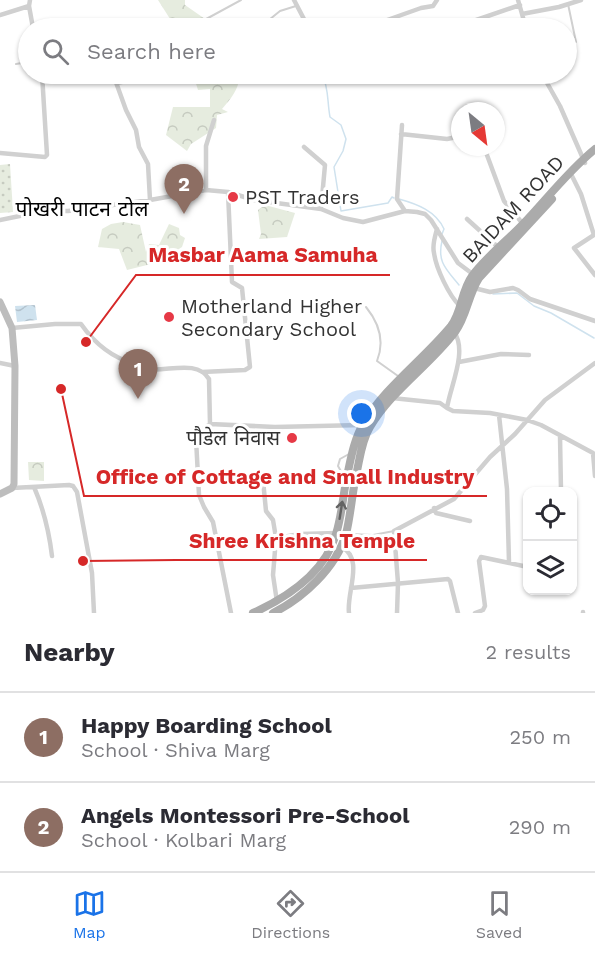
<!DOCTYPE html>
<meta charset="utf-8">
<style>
:root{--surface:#fff;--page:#f7f7f7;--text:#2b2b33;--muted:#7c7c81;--line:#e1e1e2;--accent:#1a73e8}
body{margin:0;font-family:"Work Sans","Noto Sans Devanagari",sans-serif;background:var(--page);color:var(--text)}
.controls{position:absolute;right:18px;bottom:18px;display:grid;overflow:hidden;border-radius:12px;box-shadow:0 2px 4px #0004}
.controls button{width:54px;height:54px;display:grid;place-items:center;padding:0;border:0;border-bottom:2px solid var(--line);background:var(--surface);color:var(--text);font:30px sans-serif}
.compass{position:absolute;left:451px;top:102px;width:54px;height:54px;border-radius:50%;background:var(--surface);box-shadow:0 2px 4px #0004;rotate:151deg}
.you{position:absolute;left:362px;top:414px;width:21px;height:21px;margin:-15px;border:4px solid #fff;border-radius:50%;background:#1a73e8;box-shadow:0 0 0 9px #1a73e833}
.badge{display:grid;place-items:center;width:39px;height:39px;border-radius:50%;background:var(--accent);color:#fff;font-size:20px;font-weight:700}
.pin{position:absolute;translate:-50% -50px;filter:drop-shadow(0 2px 3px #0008)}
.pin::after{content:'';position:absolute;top:32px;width:21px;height:18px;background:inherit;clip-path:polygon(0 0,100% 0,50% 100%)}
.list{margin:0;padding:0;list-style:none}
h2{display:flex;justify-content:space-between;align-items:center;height:78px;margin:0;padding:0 24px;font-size:26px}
h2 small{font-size:20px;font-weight:400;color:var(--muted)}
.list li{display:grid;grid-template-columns:39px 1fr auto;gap:18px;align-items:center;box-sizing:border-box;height:90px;padding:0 24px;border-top:2px solid var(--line)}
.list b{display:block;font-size:22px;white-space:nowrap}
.list p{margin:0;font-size:20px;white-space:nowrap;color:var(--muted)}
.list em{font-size:20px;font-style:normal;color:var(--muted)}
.icon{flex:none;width:33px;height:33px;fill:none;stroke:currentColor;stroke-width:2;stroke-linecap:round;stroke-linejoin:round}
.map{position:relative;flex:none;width:595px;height:613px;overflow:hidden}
.search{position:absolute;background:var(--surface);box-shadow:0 2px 4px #0004;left:18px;right:18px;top:18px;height:66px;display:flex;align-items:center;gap:15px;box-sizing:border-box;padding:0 21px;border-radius:33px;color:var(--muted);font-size:22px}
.sheet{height:258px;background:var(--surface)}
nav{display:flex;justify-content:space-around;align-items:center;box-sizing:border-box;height:84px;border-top:2px solid var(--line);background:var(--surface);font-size:16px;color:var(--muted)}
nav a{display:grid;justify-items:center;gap:3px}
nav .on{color:var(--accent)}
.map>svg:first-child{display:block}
.green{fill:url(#green-dots)}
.forest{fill:url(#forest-crowns)}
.water{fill:url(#water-waves)}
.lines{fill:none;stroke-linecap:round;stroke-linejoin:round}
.stream{stroke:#cfe2ee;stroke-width:1.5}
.service{stroke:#d0d0d0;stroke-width:2}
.minor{stroke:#d0d0d0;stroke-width:4.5}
.secondary{stroke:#bdbdbd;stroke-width:7}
.primary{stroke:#ababab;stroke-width:8}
.oneway{stroke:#636363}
.poi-dot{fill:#e63946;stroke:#fff;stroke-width:2}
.labels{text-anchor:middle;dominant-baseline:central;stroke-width:6;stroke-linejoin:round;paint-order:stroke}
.poi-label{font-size:20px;fill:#333;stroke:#fff;text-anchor:start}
.street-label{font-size:20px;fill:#333;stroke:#fff}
.neighbourhood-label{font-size:21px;fill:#000;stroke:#fff}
.leader{fill:none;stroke:#d62828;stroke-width:2}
.callout-dot{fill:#d62828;stroke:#fff;stroke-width:2}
.callout-label{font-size:21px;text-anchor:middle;font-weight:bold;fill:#d62828;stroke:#fff;stroke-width:6;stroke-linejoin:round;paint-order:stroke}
</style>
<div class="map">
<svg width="595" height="613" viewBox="0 0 595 613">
<defs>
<pattern id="green-dots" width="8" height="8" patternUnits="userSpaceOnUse" patternTransform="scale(1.5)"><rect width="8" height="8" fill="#e6ecdf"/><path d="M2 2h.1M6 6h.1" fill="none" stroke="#c6cbc0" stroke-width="1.8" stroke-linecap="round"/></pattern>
<pattern id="forest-crowns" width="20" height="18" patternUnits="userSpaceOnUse" patternTransform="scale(1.5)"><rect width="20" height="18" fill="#e6ecdf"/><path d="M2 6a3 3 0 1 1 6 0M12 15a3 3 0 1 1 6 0" fill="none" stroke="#c6cbc0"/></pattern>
<pattern id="water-waves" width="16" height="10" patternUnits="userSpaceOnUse" patternTransform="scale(1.5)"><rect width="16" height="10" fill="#cfe2ee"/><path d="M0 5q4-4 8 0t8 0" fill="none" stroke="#b2c2cd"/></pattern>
</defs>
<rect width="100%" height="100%" fill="#fff"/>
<!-- green -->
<path class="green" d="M10 164 13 212 0 213V165Z"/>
<!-- forest -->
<path class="forest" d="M158 0H185V5L218 28H164L172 22Z
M193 74H239C240 89 231 98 222 109L228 112 217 115 216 128 191 144 187 151 166 135 173 107H210V89L198 90Z
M265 205 295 213 287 237 259 239 261 234 258 210Z
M123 222 140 225 146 252 149 244 159 245 169 224 179 228 180 235 185 238 182 247 159 262 127 270 119 249 98 247 102 229 111 224Z
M28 462H44V481L29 480Z"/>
<!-- water -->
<path class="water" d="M35 305 37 320 17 322 15 306Z"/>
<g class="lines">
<!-- stream -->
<path class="stream" d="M306 21 309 28
M322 74C329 88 327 101 330 117L341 125 346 139 343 151 334 167 341 211 388 203 392 197 394 198
M399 199C417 204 436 211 444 229L442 234
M442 241C437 262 446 269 459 285
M493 294 517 293 534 306 551 313 594 338"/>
<!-- service -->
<path class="service" d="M568 4 576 42
M184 28 197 24 241 0
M259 28 280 11 296 6
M16 64 28 62
M118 84 156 76 176 74
M366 307C379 323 385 341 377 361L398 376
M349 454 340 459 338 466 342 473 355 477
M349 534 373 535 394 531"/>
<!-- minor -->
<path class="minor" d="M30 0 29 6 33 28
M294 0 305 21
M518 0 526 28
M522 14 559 7 581 0
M0 15 29 6
M376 24 421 8 433 6 437 0
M453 28 520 5
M113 74 126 110 136 130 139 147 148 164 150 200
M542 74 560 106 585 163
M402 125 397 199 405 211
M401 134 447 139 452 138 460 133
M304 147 325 165 321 209
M484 147 504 201 523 224
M0 153 45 157 47 155 42 74
M572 176 581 194 594 235 574 248 595 275
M206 190V146L214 120
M467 219 499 248
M0 220 44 211H68L150 200 206 190 228 192 254 200 321 209 343 218 363 222 405 211 417 212 425 214 431 220 458 263 474 275
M437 229C435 236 432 245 434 253 436 268 449 296 460 306
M474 288 490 292 513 288 518 290 530 299 595 321
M12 328 55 324H81C95 344 113 358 135 364 140 365 144 369 148 369 167 372 197 359 209 379L210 424
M459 362 501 354 529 355
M0 363 15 366
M202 372 245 370 250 367 242 288 232 282 228 192
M392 398 440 403 447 408C450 387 468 351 454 332
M447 408 453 411 490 413 527 420 541 425 593 453 595 476
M499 415 507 489 509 562
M210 424 201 430 196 439 199 495 204 507 213 522 231 613
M210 424 275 427 362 425
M560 436 561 491
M263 480 266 511 273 520 276 538
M34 487C44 510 49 531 52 556
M12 488 69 485 73 486 77 492 92 573 94 613
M434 508 436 513 470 521
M341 547C365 558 346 593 349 613
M351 588 448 579 450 581 458 613
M277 602 273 575 276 538 301 534 337 533
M583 612V613
M397 613 398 583 394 531 454 499 490 457 515 434 545 400 595 363
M475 613 483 610 485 606 479 561 481 557 528 567"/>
<!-- secondary -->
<path class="secondary" d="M0 302 12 328 15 366 14 484 12 488 0 494"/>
<!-- primary -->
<path class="primary" d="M253 613C288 597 325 573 336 534 342 515 343 495 347 476 351 458 354 440 363 424 386 386 423 360 451 326 462 312 461 291 472 276 486 257 507 241 523 224 547 199 568 171 595 149
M273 613C303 598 336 568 346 534 351 514 352 492 357 471 360 457 362 440 370 427 392 390 429 366 455 332 467 316 468 295 479 278L552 199"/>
</g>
<!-- one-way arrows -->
<defs><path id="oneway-shaft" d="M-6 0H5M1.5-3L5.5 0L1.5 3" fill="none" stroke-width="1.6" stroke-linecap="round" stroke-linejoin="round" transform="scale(1.5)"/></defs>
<use class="oneway" href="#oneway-shaft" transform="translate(341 510) rotate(-81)"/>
<!-- markers -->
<g class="poi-dot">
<circle cx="233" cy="197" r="6"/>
<circle cx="169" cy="317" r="6"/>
<circle cx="292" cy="438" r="6"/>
</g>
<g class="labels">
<!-- poi labels -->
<g class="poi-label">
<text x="245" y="197">PST Traders</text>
<text x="181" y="306">Motherland Higher<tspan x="181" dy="23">Secondary School</tspan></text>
<text x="280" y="438" text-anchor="end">पौडेल निवास</text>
</g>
<!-- street labels -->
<g class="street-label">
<text transform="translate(513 209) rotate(-47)">BAIDAM ROAD</text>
</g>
<!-- neighbourhood labels -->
<g class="neighbourhood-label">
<text x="82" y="208">पोखरी पाटन टोल</text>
</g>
</g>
<!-- callouts -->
<path class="leader" d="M86 342L136 275H390M61 389L84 496H487M83 561L176 560H427"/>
<g class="callout-dot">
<circle cx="86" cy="342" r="6"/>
<circle cx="61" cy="389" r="6"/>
<circle cx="83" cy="561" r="6"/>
</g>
<g class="callout-label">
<text x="263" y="262">Masbar Aama Samuha</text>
<text x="285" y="484">Office of Cottage and Small Industry</text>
<text x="302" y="548">Shree Krishna Temple</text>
</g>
</svg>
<div class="controls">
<button><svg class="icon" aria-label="locate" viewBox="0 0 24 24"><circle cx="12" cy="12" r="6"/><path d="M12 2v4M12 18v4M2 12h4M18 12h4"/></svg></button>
<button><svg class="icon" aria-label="layers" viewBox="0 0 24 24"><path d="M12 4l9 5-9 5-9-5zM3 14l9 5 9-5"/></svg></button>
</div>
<svg class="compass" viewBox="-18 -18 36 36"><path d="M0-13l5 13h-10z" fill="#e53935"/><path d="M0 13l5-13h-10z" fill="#7c7c81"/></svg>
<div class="you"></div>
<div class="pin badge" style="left:138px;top:399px;background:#8d6e63">1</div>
<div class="pin badge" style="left:184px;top:214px;background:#8d6e63">2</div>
<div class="search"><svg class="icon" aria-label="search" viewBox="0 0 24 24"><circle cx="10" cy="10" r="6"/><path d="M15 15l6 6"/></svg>Search here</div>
</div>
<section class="sheet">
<h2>Nearby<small>2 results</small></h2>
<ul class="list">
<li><span class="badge" style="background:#8d6e63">1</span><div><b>Happy Boarding School</b><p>School · Shiva Marg</p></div><em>250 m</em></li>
<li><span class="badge" style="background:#8d6e63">2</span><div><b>Angels Montessori Pre-School</b><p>School · Kolbari Marg</p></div><em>290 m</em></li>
</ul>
</section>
<nav>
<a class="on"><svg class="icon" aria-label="map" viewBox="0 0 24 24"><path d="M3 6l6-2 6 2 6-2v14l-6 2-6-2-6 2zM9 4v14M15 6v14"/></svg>Map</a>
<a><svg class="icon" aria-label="directions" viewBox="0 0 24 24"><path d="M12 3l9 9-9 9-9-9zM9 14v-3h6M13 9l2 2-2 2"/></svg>Directions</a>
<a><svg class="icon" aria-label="saved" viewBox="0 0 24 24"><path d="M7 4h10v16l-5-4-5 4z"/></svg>Saved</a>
</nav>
